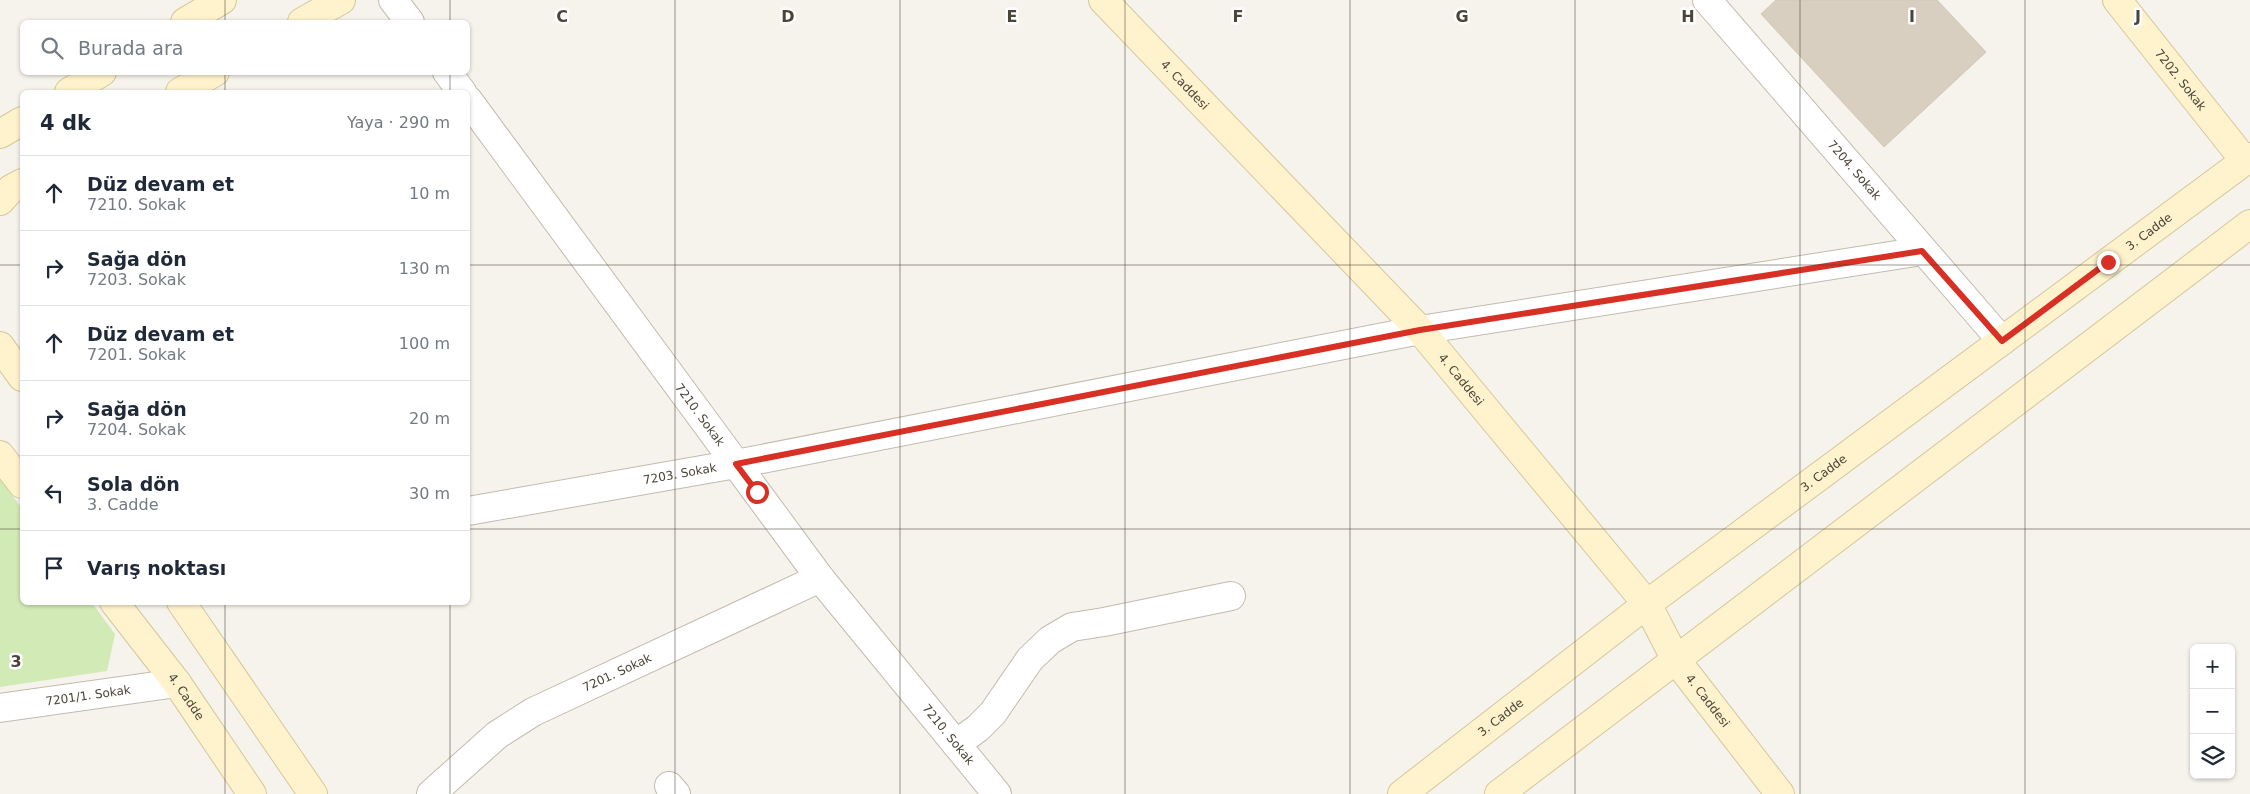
<!DOCTYPE html>
<html lang="tr">
<meta charset="utf-8">
<style>
:root{--surface:#fff;--page:#f2f2f3;--text:#1f2937;--muted:#747a83;--line:#e0e1e3}
body{margin:0;font-family:"DejaVu Sans",sans-serif;background:var(--page);color:var(--text)}
.controls{position:absolute;right:15px;bottom:15px;display:grid;overflow:hidden;border-radius:8px;box-shadow:0 1px 4px #0004}
.controls button{width:45px;height:45px;display:grid;place-items:center;padding:0;border:0;border-bottom:1px solid var(--line);background:var(--surface);color:var(--text);font:25px sans-serif}
.stop{position:absolute;width:15px;height:15px;margin:-11px;border:4px solid #d93025;border-radius:50%;background:#fff}
.stop.end{background:#d93025;border-color:#fff;box-shadow:0 1px 5px #0008}
.list{margin:0;padding:0;list-style:none}
h2{display:flex;justify-content:space-between;align-items:center;height:65px;margin:0;padding:0 20px;font-size:21px}
h2 small{font-size:16px;font-weight:400;color:var(--muted)}
.list li{display:grid;grid-template-columns:32px 1fr auto;gap:15px;align-items:center;box-sizing:border-box;height:75px;padding:0 20px;border-top:1px solid var(--line)}
.list b{display:block;font-size:19px;white-space:nowrap}
.list p{margin:0;font-size:16px;white-space:nowrap;color:var(--muted)}
.list em{font-size:16px;font-style:normal;color:var(--muted)}
.icon{flex:none;width:28px;height:28px;fill:none;stroke:currentColor;stroke-width:2;stroke-linecap:round;stroke-linejoin:round}
.map{position:relative;flex:none;width:2250px;height:794px;overflow:hidden}
.search{position:absolute;background:var(--surface);box-shadow:0 1px 4px #0004;left:20px;top:20px;width:450px;height:55px;display:flex;align-items:center;gap:12px;box-sizing:border-box;padding:0 18px;border-radius:8px;color:var(--muted);font-size:19px}
.panel{position:absolute;background:var(--surface);box-shadow:0 1px 4px #0004;left:20px;top:90px;width:450px;height:515px;border-radius:8px}
.map>svg:first-child{display:block}
.green{fill:#d2eab5}
.building{fill:#d8cfc1;stroke:#d3c7b4}
.lines{fill:none;stroke-linecap:round;stroke-linejoin:round}
.street-casing{stroke:#c2bbae;stroke-width:30}
.secondary-casing{stroke:#d6c79b;stroke-width:30}
.street{stroke:#fff;stroke-width:28}
.secondary{stroke:#fff3cd;stroke-width:28}
.route{stroke:#d93025;stroke-width:6}
.grid{fill:none;stroke:#4b4439;stroke-width:1;stroke-opacity:0.55}
.labels{text-anchor:middle;dominant-baseline:central;stroke-width:5;stroke-linejoin:round;paint-order:stroke}
.street-label{font-size:12px;fill:#4b4439;stroke:#fff}
.grid-label{font-size:16px;text-anchor:middle;font-weight:bold;fill:#4b4439;stroke:#fff;stroke-width:5;stroke-linejoin:round;paint-order:stroke}
</style>
<div class="map">
<svg width="2250" height="794" viewBox="0 0 2250 794">
<rect width="100%" height="100%" fill="#f6f3ec"/>
<!-- green -->
<path class="green" d="M0 478 22 509V602L92 603 115 634 107 671 0 687Z"/>
<!-- building -->
<path class="building" d="M1776 0H1937L1986 52 1884 147 1761 14Z"/>
<g class="lines">
<defs>
<g id="street">
<path d="M393 0 410 22"/>
<path id="s1" d="M1707 0 2002 341"/>
<path d="M447 72 462 92"/>
<path id="s2" d="M468 100 820 578 997 794"/>
<path id="s3" d="M468 511 736 464 1420 330 1922 251"/>
<path id="s4" d="M0 708 177 683"/>
<path d="M956 744 978 728 993 713 1030 659 1050 640 1072 627 1104 622 1231 596"/>
<path d="M669 786 676 794"/>
<path id="s5" d="M431 794 497 735 533 712 820 578"/>
</g>
<g id="secondary">
<path id="s6" d="M1103 0 1420 330 1647 604 1676 660 1780 794"/>
<path id="s7" d="M2117 0 2245 161"/>
<path d="M185 22 222 0"/>
<path d="M302 22 341 0"/>
<path d="M69 92 102 72"/>
<path d="M180 92 215 72"/>
<path d="M0 134 22 121"/>
<path d="M0 201 11 189 22 183"/>
<path d="M0 346 22 377"/>
<path d="M0 455 22 484"/>
<path id="s8" d="M114 602 177 683 252 794"/>
<path d="M181 602 313 794"/>
<path id="s9" d="M1402 794 1647 604 2250 157"/>
<path d="M1499 794 2250 224"/>
</g>
</defs>
<!-- street casing -->
<use href="#street" class="street-casing"/>
<!-- secondary casing -->
<use href="#secondary" class="secondary-casing"/>
<!-- street -->
<use href="#street" class="street"/>
<!-- secondary -->
<use href="#secondary" class="secondary"/>
</g>
<g class="lines">
<!-- route -->
<path class="route" d="M757 492 736 464 1420 330 1922 251 2002 341 2108 262"/>
</g>
<!-- grid -->
<path class="grid" d="M225 0V22M450 0V22M675 0V794M900 0V794M1125 0V794M1350 0V794M1575 0V794M1800 0V794M2025 0V794M225 72V92M450 72V92M0 265H22M468 265H2250M0 529H22M468 529H2250M225 602V794M450 602V794"/>
<g class="labels">
<!-- street labels -->
<g class="street-label">
<text stroke="none"><textPath href="#s7" startOffset="102">7202. Sokak</textPath></text>
<text stroke="none"><textPath href="#s6" startOffset="118">4. Caddesi</textPath></text>
<text stroke="none"><textPath href="#s1" startOffset="225">7204. Sokak</textPath></text>
<text stroke="none"><textPath href="#s9" startOffset="935">3. Cadde</textPath></text>
<text stroke="none"><textPath href="#s6" startOffset="522">4. Caddesi</textPath></text>
<text stroke="none"><textPath href="#s2" startOffset="391">7210. Sokak</textPath></text>
<text stroke="none"><textPath href="#s9" startOffset="530">3. Cadde</textPath></text>
<text stroke="none"><textPath href="#s3" startOffset="215">7203. Sokak</textPath></text>
<text stroke="none"><textPath href="#s5" startOffset="224">7201. Sokak</textPath></text>
<text stroke="none"><textPath href="#s4" startOffset="89">7201/1. Sokak</textPath></text>
<text stroke="none"><textPath href="#s8" startOffset="119">4. Cadde</textPath></text>
<text stroke="none"><textPath href="#s6" startOffset="928">4. Caddesi</textPath></text>
<text stroke="none"><textPath href="#s9" startOffset="125">3. Cadde</textPath></text>
<text stroke="none"><textPath href="#s2" startOffset="796">7210. Sokak</textPath></text>
</g>
</g>
<g class="grid-label">
<text x="562" y="22">C</text>
<text x="788" y="22">D</text>
<text x="1012" y="22">E</text>
<text x="1238" y="22">F</text>
<text x="1462" y="22">G</text>
<text x="1688" y="22">H</text>
<text x="1912" y="22">I</text>
<text x="2138" y="22">J</text>
<text x="16" y="667">3</text>
</g>
</svg>
<div class="controls">
<button>+</button>
<button>−</button>
<button><svg class="icon" aria-label="layers" viewBox="0 0 24 24"><path d="M12 4l9 5-9 5-9-5zM3 14l9 5 9-5"/></svg></button>
</div>
<div class="stop" style="left:757px;top:492px"></div>
<div class="stop end" style="left:2108px;top:262px"></div>
<div class="search"><svg class="icon" aria-label="search" viewBox="0 0 24 24"><circle cx="10" cy="10" r="6"/><path d="M15 15l6 6"/></svg>Burada ara</div>
<section class="panel">
<h2>4 dk<small>Yaya · 290 m</small></h2>
<ul class="list">
<li><svg class="icon" aria-label="ahead" viewBox="0 0 24 24"><path d="M12 20V5M6 11l6-6 6 6"/></svg><div><b>Düz devam et</b><p>7210. Sokak</p></div><em>10 m</em></li>
<li><svg class="icon" aria-label="right" viewBox="0 0 24 24"><path d="M7 20v-9h11M14 6l5 5-5 5"/></svg><div><b>Sağa dön</b><p>7203. Sokak</p></div><em>130 m</em></li>
<li><svg class="icon" aria-label="ahead" viewBox="0 0 24 24"><path d="M12 20V5M6 11l6-6 6 6"/></svg><div><b>Düz devam et</b><p>7201. Sokak</p></div><em>100 m</em></li>
<li><svg class="icon" aria-label="right" viewBox="0 0 24 24"><path d="M7 20v-9h11M14 6l5 5-5 5"/></svg><div><b>Sağa dön</b><p>7204. Sokak</p></div><em>20 m</em></li>
<li><svg class="icon" aria-label="left" viewBox="0 0 24 24"><path d="M17 20v-9H6M10 6l-5 5 5 5"/></svg><div><b>Sola dön</b><p>3. Cadde</p></div><em>30 m</em></li>
<li><svg class="icon" aria-label="arrive" viewBox="0 0 24 24"><path d="M6 21V4h12l-3 4 3 4H6"/></svg><div><b>Varış noktası</b></div></li>
</ul>
</section>
</div>
